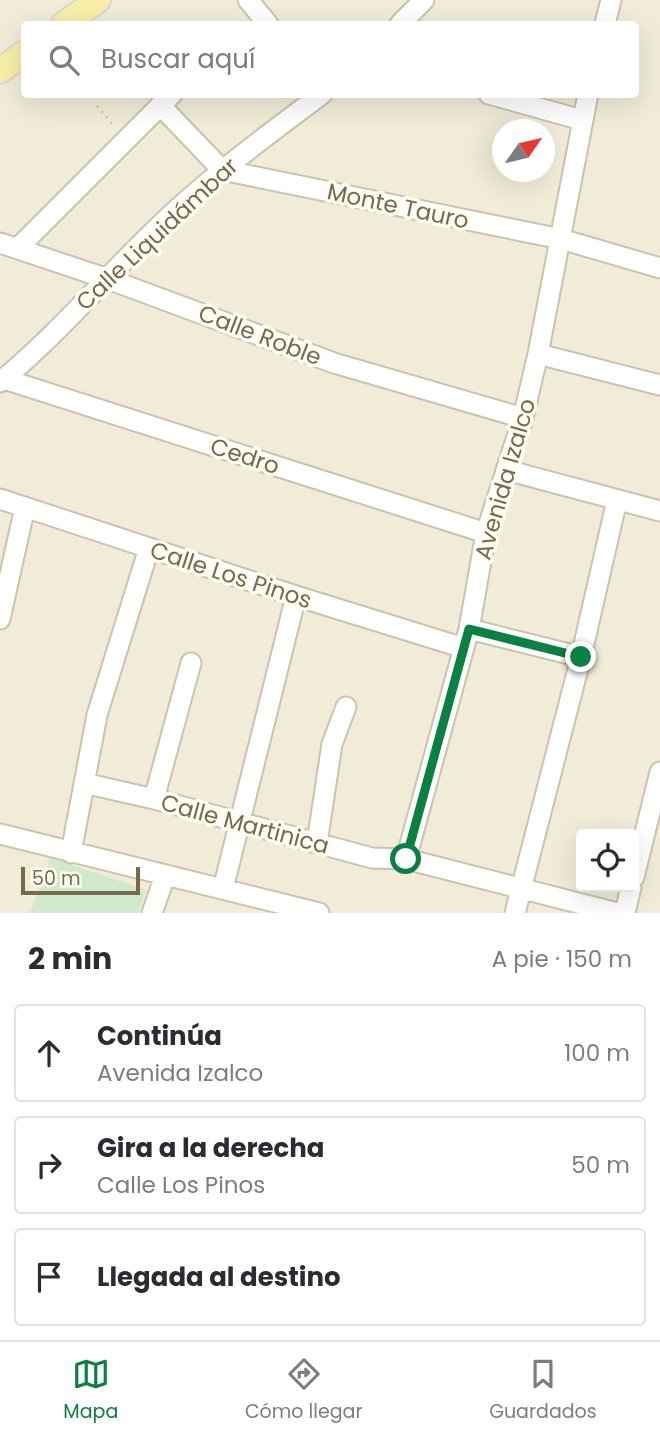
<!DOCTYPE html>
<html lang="es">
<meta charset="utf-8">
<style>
:root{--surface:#fff;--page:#f2f2f3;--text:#2b2b33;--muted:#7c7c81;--line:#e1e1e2;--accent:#0b8043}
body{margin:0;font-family:Poppins,sans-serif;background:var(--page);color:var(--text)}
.controls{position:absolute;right:21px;bottom:21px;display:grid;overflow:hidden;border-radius:7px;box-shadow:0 7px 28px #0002}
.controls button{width:63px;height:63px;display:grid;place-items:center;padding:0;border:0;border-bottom:2px solid var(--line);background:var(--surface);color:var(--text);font:35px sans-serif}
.compass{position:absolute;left:492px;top:119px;width:63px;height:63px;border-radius:50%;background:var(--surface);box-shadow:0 7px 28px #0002;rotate:56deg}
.scale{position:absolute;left:21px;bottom:18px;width:119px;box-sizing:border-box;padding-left:7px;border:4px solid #77684f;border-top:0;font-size:19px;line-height:24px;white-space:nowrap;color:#77684f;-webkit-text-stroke:5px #fefdf2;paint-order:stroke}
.stop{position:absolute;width:21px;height:21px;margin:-16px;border:5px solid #0b8043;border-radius:50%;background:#fff}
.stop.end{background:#0b8043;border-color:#fff;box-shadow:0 2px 7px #0008}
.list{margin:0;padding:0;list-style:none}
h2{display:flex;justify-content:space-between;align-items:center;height:91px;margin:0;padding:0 28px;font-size:30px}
h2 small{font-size:23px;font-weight:400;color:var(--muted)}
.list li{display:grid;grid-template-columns:46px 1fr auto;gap:21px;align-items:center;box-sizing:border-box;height:98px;margin:0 14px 14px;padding:0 14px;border:2px solid var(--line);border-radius:7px}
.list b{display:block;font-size:26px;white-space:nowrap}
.list p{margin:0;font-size:23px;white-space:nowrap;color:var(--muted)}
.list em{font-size:23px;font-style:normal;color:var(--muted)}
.icon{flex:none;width:38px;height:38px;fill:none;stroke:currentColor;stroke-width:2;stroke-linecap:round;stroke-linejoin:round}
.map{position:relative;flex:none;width:660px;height:913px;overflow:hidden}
.search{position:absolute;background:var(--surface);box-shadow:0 7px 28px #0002;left:21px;right:21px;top:21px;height:77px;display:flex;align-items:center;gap:18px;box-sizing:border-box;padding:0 24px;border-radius:7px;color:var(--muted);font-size:26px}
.sheet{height:427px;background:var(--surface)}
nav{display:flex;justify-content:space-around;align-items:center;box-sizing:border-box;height:98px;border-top:2px solid var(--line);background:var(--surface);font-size:19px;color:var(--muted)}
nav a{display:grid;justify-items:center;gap:4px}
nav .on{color:var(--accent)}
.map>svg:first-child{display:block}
.residential{fill:#f0ecd7;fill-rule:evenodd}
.pitch{fill:#ceeaca}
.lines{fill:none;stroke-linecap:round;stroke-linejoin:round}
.minor-casing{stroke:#ccc3ae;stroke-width:23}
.major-casing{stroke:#dcd8d1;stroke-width:28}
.path{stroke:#d6c6a7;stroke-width:2.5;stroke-dasharray:2 5;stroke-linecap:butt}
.minor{stroke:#fff;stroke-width:19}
.major{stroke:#f7efa8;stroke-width:24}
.route{stroke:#0b8043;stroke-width:9}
.labels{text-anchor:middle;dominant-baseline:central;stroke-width:7;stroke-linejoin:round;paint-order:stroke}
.street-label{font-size:23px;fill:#77684f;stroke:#fefdf2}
</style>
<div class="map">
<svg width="660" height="913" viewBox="0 0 660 913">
<rect width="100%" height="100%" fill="#fcfaeb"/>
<!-- residential -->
<path class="residential" d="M0 0H660V913H0ZM24 24H636V94H24ZM503 130H544V172H503ZM581 834H634V887H581Z"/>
<!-- pitch -->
<path class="pitch" d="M51 858 146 890 138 913H30Z"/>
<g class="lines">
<defs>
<path id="minor" d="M248 0 268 24
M400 24 424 0
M605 24 611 0
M489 94 582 120
M160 105 222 170 561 239 660 268
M0 243 108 279 334 363 523 418
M18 248 172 94
M538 354 660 385
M4 379 486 533
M0 382C56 336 104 279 156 229 207 179 265 137 322 94
M506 470 660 511
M0 499 296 596 464 648
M0 619 25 507
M469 629 581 657
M84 783 154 799 372 858 406 859 617 913
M154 799 191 663
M0 834 319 913
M317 843 332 744 346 707
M71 853 97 715 149 548
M406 859 469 629 486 533 523 418 538 354 588 94
M634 877 660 772
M223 889 296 596
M152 913 165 876
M515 913 581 657 617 500
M625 913 631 887"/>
<path id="major" d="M64 24 98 0
M0 71 24 53"/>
</defs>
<!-- minor casing -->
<use href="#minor" class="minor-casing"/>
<!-- major casing -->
<use href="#major" class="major-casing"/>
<!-- path -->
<path class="path" d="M97 106 115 127"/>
<!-- minor -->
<use href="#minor" class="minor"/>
<!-- major -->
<use href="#major" class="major"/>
</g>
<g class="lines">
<!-- route -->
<path class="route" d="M406 859 469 629 581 657"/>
</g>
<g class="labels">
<!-- street labels -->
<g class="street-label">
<text transform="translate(398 206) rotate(12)">Monte Tauro</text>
<text transform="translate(157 234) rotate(-43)">Calle Liquidámbar</text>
<text transform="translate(260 335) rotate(21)">Calle Roble</text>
<text transform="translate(245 456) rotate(18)">Cedro</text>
<text transform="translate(505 479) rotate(-74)">Avenida Izalco</text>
<text transform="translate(231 575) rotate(18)">Calle Los Pinos</text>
<text transform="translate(245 824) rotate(15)">Calle Martinica</text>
</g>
</g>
</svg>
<div class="controls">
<button><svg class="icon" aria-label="locate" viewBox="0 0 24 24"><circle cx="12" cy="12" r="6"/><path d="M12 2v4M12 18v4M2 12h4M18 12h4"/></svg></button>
</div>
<svg class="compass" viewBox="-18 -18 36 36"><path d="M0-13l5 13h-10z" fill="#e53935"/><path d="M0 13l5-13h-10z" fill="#7c7c81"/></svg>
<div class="scale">50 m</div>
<div class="stop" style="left:406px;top:859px"></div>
<div class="stop end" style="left:581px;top:657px"></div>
<div class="search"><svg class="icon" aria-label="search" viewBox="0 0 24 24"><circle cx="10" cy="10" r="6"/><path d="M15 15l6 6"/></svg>Buscar aquí</div>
</div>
<section class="sheet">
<h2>2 min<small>A pie · 150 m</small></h2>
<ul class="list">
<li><svg class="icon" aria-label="ahead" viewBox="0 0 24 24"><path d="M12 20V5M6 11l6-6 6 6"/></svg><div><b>Continúa</b><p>Avenida Izalco</p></div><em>100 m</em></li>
<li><svg class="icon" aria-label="right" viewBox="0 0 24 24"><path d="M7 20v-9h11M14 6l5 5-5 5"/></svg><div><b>Gira a la derecha</b><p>Calle Los Pinos</p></div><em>50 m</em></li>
<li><svg class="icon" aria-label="arrive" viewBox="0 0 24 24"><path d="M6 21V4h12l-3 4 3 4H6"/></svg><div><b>Llegada al destino</b></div></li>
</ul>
</section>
<nav>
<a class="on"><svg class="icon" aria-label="map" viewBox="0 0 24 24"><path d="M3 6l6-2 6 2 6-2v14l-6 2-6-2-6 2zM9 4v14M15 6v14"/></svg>Mapa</a>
<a><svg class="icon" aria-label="directions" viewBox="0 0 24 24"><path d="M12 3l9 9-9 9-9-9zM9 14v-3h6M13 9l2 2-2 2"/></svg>Cómo llegar</a>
<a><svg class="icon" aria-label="saved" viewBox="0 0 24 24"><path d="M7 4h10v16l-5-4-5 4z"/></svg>Guardados</a>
</nav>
